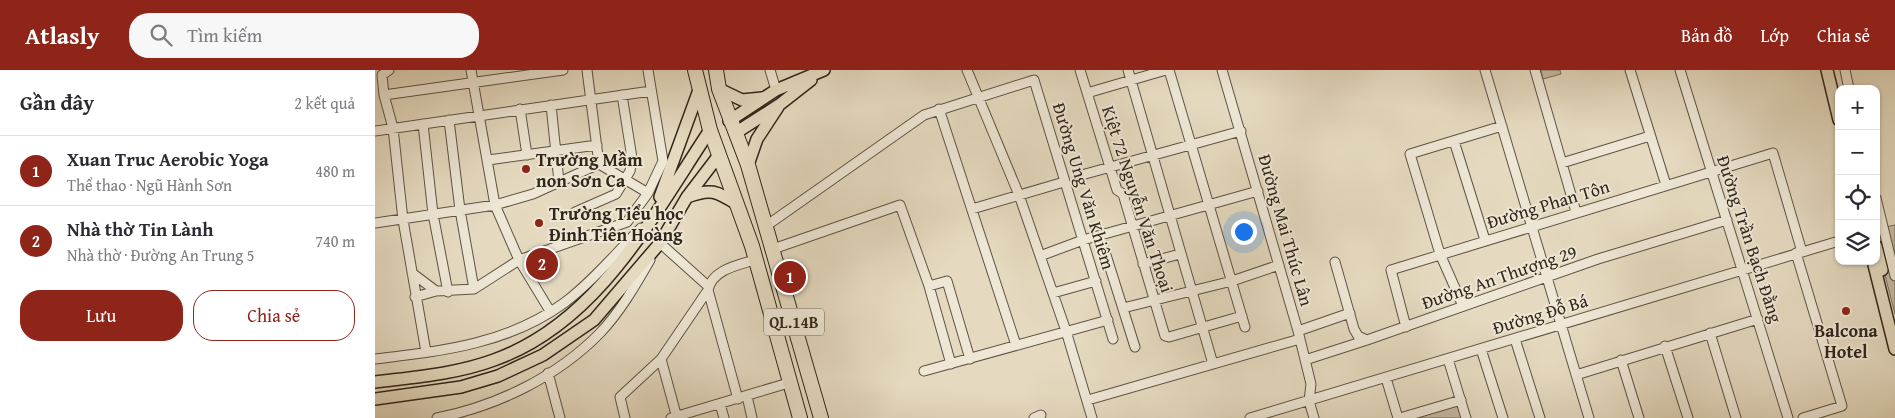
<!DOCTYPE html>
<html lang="vi">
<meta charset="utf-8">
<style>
:root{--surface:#fff;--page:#f7f7f7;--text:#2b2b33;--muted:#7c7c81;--line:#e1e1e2;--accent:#8f2418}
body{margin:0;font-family:"Gentium Book Plus",serif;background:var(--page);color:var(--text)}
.controls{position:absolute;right:15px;top:15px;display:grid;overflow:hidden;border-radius:10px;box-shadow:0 1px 4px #0004}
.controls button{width:45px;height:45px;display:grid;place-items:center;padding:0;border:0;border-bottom:1px solid var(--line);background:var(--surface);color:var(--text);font:25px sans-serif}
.you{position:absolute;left:868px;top:161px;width:18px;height:18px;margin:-12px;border:4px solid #fff;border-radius:50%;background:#1a73e8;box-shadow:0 0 0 8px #1a73e833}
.badge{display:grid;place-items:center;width:32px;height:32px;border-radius:50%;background:var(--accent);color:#fff;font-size:16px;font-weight:700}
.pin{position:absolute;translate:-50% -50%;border:2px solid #fff;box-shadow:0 1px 5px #0006}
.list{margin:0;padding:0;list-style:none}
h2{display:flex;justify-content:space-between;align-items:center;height:65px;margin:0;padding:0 20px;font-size:21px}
h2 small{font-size:16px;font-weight:400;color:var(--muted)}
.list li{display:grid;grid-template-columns:32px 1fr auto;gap:15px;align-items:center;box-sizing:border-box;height:70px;padding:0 20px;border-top:1px solid var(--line)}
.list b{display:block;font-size:19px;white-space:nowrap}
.list p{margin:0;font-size:16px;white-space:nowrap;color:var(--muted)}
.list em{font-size:16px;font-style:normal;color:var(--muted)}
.actions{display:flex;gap:10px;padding:15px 20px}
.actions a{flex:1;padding:11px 0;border:1px solid var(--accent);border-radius:20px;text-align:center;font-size:18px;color:var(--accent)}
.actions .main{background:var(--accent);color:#fff}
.icon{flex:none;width:28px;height:28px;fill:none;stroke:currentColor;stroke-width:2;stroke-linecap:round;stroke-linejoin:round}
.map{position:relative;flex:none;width:1520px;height:348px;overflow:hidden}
header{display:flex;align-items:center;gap:30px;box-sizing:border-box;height:70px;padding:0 25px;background:var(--accent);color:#fff}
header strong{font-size:24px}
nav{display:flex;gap:28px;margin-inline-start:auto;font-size:18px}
.search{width:350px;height:45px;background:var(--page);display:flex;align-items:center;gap:12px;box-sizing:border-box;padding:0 18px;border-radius:20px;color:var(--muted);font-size:19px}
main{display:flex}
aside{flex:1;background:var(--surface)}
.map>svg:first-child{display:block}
.green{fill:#c6bba4;stroke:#7c705f}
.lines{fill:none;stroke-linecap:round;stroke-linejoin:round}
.minor-casing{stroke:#5e5344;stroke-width:11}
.major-casing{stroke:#31261a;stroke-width:14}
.highway-casing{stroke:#31261a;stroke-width:16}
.minor{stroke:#eee7d6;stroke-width:9}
.major{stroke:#e5dac0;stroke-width:11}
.highway{stroke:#e5dac0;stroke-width:14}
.poi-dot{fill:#8f2418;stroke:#eee7d6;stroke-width:2}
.labels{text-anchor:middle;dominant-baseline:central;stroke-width:4;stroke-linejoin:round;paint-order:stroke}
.shield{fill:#eee7d6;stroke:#6a6052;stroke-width:1}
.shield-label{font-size:16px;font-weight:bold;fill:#31261a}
.poi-label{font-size:18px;font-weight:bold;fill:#31261a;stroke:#eee7d6;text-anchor:start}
.street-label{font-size:18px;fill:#31261a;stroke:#eee7d6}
</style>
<header>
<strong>Atlasly</strong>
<div class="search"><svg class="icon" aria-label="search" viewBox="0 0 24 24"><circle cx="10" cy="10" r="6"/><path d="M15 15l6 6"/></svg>Tìm kiếm</div>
<nav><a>Bản đồ</a><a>Lớp</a><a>Chia sẻ</a></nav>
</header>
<main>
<aside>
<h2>Gần đây<small>2 kết quả</small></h2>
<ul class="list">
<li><span class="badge">1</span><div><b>Xuan Truc Aerobic Yoga</b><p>Thể thao · Ngũ Hành Sơn</p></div><em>480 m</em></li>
<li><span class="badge">2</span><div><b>Nhà thờ Tin Lành</b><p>Nhà thờ · Đường An Trung 5</p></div><em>740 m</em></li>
</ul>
<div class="actions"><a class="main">Lưu</a><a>Chia sẻ</a></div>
</aside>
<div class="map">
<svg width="1520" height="348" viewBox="0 0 1520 348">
<rect width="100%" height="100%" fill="#e5dac0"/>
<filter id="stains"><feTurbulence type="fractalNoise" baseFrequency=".004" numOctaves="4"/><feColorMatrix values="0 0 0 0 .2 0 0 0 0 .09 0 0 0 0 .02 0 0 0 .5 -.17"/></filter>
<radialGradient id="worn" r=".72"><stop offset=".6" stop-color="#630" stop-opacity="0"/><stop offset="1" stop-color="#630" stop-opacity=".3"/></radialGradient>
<!-- green -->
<path class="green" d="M1166 0H1185L1186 4 1168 9Z
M1520 155V244L1501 170V159Z
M1080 336 1086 339 1088 348H1035Z"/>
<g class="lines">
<defs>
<path id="minor" d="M14 0 7 5 9 25 18 58 28 150 51 282
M96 0 120 135 144 190 175 241
M212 0 224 94
M395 0 401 20
M592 0 644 125 691 261 717 348
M705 0 742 120 748 124 790 266 794 267 867 246
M753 0 838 294
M794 0 870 257
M847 0 923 261 936 314 934 331 939 348
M1110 0 1214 348
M1160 0 1201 142
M1255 0 1291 115
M1305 0 1413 348
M1470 0 1474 19
M712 23 791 0
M9 25 188 0
M176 35 184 112
M145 39 152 85
M564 39 641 275
M74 50 85 140 99 219
M48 54 58 144 73 222
M0 61 276 21
M1079 71 1110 170
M113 90 222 75
M1187 93 1275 66
M224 94 273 123
M703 106 866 61
M1501 128 1520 206
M597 139 689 112
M200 142 241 124 255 101 257 88 247 25
M0 153 120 135 158 124 224 94
M391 156 549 45 659 10 738 269
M725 166 760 277
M282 177 285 173 334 217
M398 179 525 135 554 216 576 294
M1421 183 1467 336 1428 348
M665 186 708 170 883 121
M960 192 979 259 983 266 992 270 1223 189 1352 150
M768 194 805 184
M37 203 61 221
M554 216 572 211 595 289
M333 220 363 329
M678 223 721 211
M40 227 61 221 99 219 144 190 252 152 273 123 288 91 273 0
M1088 236 1065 184 1035 84 1127 56
M748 238 857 211 904 195
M1031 257 1016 200 1398 83 1427 182
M923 261 975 243
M1335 263 1361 348
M1140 269 1165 348
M1290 276 1313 348
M1106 279 1128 348
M0 289C67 281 133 274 189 233 217 212 241 183 266 158
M286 289 302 348
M1073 289 1091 348
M930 290 992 270
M1246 290 1264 348
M549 301 733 250
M173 303 185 348
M1201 305 1383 249
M1011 308 1023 348
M372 326 377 348
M713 330 925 269
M345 334 349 348
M62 348C122 336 182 307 225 263 245 242 260 216 275 190
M250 348 245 327 286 289 333 220C337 201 359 196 376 191
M296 348 410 314
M659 348 666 345
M875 348 1464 171
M1025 348 1086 330"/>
<path id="major" d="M1452 0 1464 50
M344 19 367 30 387 28
M354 51 401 20 449 0
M362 62 404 35 436 10
M373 95 382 69 403 37
M285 127 324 20
M312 127C336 118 341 121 362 134
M1501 176 1507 200
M1498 191 1520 279
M0 312C40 307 81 304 119 290 223 253 277 147 335 60
M0 329 86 317 123 306 168 285 219 250 285 173 312 127 344 85"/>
<path id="highway" d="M320 0 335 60 377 176 425 348
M341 0 344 19 373 95 446 348"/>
</defs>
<!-- minor casing -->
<use href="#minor" class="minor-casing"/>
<!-- major casing -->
<use href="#major" class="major-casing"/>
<!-- highway casing -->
<use href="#highway" class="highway-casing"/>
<!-- minor -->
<use href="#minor" class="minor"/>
<!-- major -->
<use href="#major" class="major"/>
<!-- highway -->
<use href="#highway" class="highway"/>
</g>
<!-- markers -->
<g class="poi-dot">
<circle cx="151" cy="99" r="5"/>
<circle cx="164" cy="153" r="5"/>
<circle cx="1471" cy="241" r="5"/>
</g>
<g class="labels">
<!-- shield labels -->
<rect class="shield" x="389" y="238.5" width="60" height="27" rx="4"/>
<g class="shield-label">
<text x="419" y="252">QL.14B</text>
</g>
<!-- poi labels -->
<g class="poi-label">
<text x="161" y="89">Trường Mầm<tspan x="161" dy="21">non Sơn Ca</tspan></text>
<text x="174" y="143">Trường Tiểu học<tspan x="174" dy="21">Đinh Tiên Hoàng</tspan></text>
<text x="1471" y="260" text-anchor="middle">Balcona<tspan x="1471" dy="21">Hotel</tspan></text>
</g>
<!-- street labels -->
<g class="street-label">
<text transform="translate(709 116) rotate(73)">Đường Ung Văn Khiêm</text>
<text transform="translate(763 129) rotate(72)">Kiệt 72 Nguyễn Văn Thoại</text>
<text transform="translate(1173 134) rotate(-17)">Đường Phan Tôn</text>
<text transform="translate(911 160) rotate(74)">Đường Mai Thúc Lân</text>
<text transform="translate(1375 169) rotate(72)">Đường Trần Bạch Đằng</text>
<text transform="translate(1124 207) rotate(-19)">Đường An Thượng 29</text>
<text transform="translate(1165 244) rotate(-17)">Đường Đỗ Bá</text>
</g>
</g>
<rect width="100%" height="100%" filter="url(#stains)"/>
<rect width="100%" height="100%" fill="url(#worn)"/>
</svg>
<div class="controls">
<button>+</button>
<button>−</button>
<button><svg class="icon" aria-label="locate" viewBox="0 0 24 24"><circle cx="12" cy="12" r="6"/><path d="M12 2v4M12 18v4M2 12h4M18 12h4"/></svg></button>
<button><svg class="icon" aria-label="layers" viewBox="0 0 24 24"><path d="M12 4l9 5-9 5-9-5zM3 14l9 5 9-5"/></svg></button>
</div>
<div class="you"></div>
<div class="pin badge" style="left:415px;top:207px">1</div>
<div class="pin badge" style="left:167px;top:194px">2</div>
</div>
</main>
